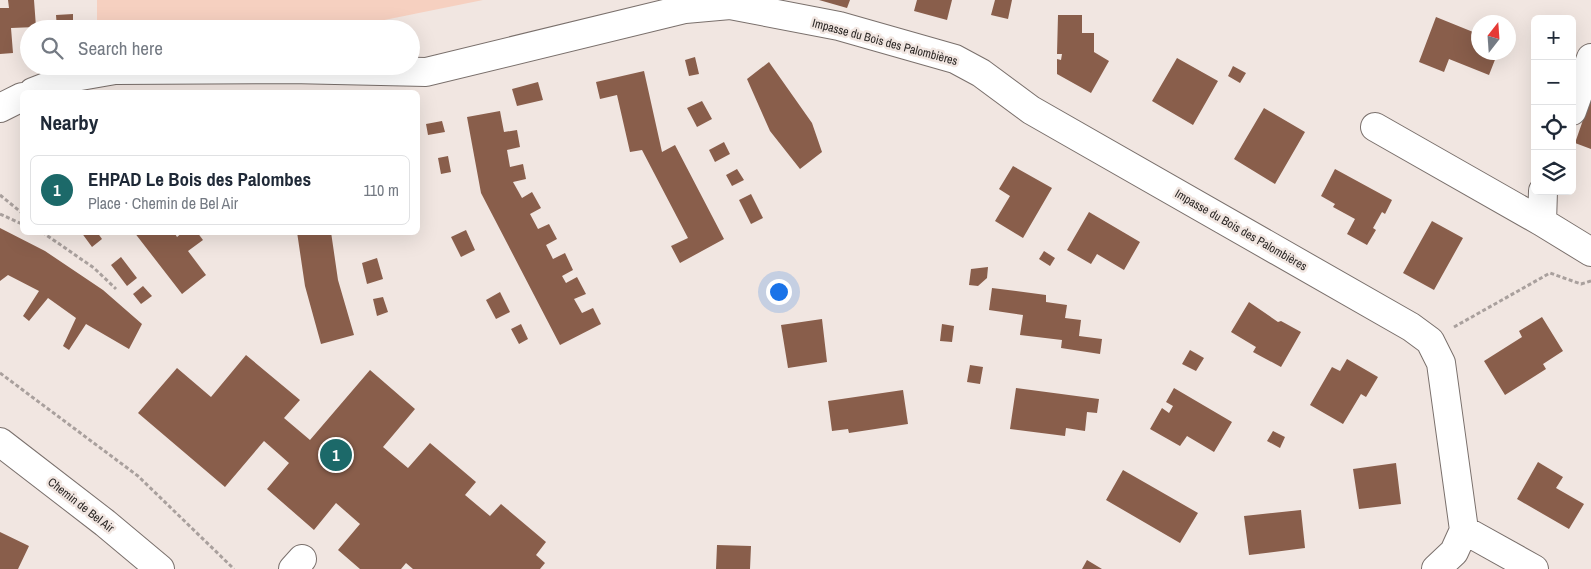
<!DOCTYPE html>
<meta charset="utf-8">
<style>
:root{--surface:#fff;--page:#f6f6f7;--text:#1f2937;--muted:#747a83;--line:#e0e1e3;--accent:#1c6969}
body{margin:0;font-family:"Archivo Narrow",sans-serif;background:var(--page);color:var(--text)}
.controls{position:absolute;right:15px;top:15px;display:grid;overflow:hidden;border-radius:8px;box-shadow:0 5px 20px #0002}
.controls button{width:45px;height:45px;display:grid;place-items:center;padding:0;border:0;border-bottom:1px solid var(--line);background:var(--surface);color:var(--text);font:25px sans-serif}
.compass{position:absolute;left:1471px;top:15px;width:45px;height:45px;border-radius:50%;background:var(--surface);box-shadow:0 5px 20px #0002;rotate:17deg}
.you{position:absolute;left:778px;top:291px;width:18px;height:18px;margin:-12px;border:4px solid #fff;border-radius:50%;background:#1a73e8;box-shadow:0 0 0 8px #1a73e833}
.badge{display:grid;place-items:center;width:32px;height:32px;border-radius:50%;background:var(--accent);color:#fff;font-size:16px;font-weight:700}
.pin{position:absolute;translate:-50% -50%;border:2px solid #fff;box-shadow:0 1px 5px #0006}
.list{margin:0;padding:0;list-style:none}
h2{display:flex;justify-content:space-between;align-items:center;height:65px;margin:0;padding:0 20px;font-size:21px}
h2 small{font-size:16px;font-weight:400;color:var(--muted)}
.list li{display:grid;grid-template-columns:32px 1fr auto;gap:15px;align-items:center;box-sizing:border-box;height:70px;margin:0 10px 10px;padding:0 10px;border:1px solid var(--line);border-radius:8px}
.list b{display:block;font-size:19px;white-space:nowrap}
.list p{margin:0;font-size:16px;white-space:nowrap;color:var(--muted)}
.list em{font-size:16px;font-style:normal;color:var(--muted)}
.icon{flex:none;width:28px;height:28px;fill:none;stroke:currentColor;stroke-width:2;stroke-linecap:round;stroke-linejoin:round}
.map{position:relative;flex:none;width:1591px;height:569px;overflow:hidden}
.search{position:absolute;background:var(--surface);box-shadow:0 5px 20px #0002;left:20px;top:20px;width:400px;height:55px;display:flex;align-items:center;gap:12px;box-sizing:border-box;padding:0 18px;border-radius:28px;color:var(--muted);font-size:19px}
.panel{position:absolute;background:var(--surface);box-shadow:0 5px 20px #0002;left:20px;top:90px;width:400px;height:145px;border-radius:8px}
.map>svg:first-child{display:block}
.green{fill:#f6d0c0}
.building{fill:#895e4b}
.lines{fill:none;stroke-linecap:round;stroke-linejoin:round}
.minor-casing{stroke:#7a706c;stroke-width:30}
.path{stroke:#a9a09d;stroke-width:3;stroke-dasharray:4 2.5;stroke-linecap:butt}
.minor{stroke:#fff;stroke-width:28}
.labels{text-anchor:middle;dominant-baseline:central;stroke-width:5;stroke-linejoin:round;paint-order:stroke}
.street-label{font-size:12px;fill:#2a2624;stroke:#f1e6e1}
</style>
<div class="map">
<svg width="1591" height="569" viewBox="0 0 1591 569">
<rect width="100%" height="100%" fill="#f1e6e1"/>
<!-- green -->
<path class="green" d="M97 0H483L340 29H97Z"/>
<!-- building -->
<path class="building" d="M8 0H34L36 27 11 28 13 53 0 54V8H9Z
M819 0H850L847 8Z
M917 0H952L947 20 914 11Z
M995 0H1012L1008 19 991 15Z
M73 14V29H57L56 15Z
M1058 15H1082V33H1094V52L1109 61 1091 93 1057 74V59L1061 60 1062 54H1057Z
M1436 17 1478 34V52H1498L1489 75 1449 59 1444 72 1419 62Z
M695 57 699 74 689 76 685 60Z
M1177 58 1218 81 1193 125 1152 101Z
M769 62 812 123 822 152 800 169 770 131 747 79Z
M1233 66 1246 73 1240 83 1228 76Z
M644 71 662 152 675 145 724 239 680 263 671 246 688 238 642 150 630 152 617 95 600 99 596 82Z
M538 82 543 100 517 106 512 89Z
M1591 97V149L1575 143Z
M702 101 712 119 697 127 687 108Z
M1264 108 1305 132 1275 184 1234 159Z
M500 111 504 132 517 130 520 147 507 150 510 167 523 164 526 179 513 182 522 198 532 192 541 208 530 214 538 229 549 224 557 239 546 245 553 259 565 253 573 270 562 276 566 283 577 277 586 294 574 299 582 313 593 308 601 324 560 345 481 193 467 117Z
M442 121 445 132 428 135 426 124Z
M724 142 730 154 715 162 709 150Z
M448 156 451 172 441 174 438 158Z
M1013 166 1052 188 1023 238 995 221 1010 196 999 189Z
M737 169 744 180 732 186 726 175Z
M1335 169 1392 200 1385 214 1382 212 1373 228 1376 230 1367 245 1347 234 1355 219 1333 207 1335 204 1321 196Z
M751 194 763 218 751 224 739 200Z
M1089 212 1140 242 1124 270 1097 254 1091 264 1067 250Z
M1432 221 1463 238 1434 290 1403 273Z
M0 228 45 251 103 290 142 324 129 349 86 324 69 350 63 346 76 318 48 298 29 321 23 316 39 291 8 275 0 281Z
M466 230 475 250 461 257 451 237Z
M81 232H97L102 239 92 247Z
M134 232H174L177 237 183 232H197L203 240 188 251 206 275 182 294Z
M297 232H331L338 280 354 335 321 344 305 286Z
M1044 251 1055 258 1050 266 1039 259Z
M121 257 137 278 127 286 111 265Z
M377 258 383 279 367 284 362 263Z
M988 267 987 278 978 286 969 285 971 269Z
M143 286 152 296 141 304 133 294Z
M992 288 1046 295V302L1067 305 1065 318 1081 320 1079 336 1102 339 1100 354 1061 348 1062 340 1020 335 1023 315 989 310Z
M500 292 510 312 496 319 486 300Z
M383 297 388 312 377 316 373 299Z
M1249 302 1278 322 1281 321 1301 332 1281 367 1253 352 1256 347 1231 332Z
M1542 317 1563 351 1543 364 1546 369 1505 395 1484 361 1522 337 1519 331Z
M822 319 827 362 788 368 781 325Z
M521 324 528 339 519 344 511 329Z
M942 324 954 326 952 342 940 341Z
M1190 350 1204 358 1196 371 1182 364Z
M246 355 300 400 284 418 310 440 370 370 415 409 383 447 408 468 430 443 476 482 465 495 490 516 501 504 546 542 536 555 545 563 540 569H413L406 563 401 569H360L338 550 360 524 336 503 314 530 267 489 289 463 264 441 225 487 138 413 177 368 211 397Z
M1347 359 1378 377 1366 397 1361 394 1343 424 1310 405 1332 367 1340 371Z
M970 365 983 367 980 384 967 382Z
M1016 388 1099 399 1097 413 1087 412 1085 431 1066 428 1065 436 1010 429Z
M1174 388 1232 422 1214 452 1187 436 1180 446 1150 429 1162 408 1169 413 1173 406 1166 402Z
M903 390 908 424 849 433 848 429 832 431 828 401Z
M1273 431 1285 437 1280 448 1267 441Z
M1538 462 1563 477 1556 488 1584 504 1569 529 1517 499Z
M1396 463 1401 504 1359 509 1353 469Z
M1123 470 1198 513 1180 543 1106 500Z
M1301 510 1305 548 1249 555 1244 516Z
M0 532 29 546 18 569H0Z
M717 545 751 546 750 569H716Z
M1087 560 1102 569H1082Z"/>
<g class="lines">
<defs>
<path id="minor" d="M33 92 69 78 115 70 290 69 426 72 685 9 730 5 839 26 955 59 981 73 1031 110 1411 327 1430 341 1441 363 1464 530 1454 552 1436 569
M0 108 22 97
M1572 111 1591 58
M1375 127 1542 222
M1543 191 1542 222 1591 252
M0 442 105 523 160 569
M1464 530 1534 569
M293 569 302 559"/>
</defs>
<!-- minor casing -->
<use href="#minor" class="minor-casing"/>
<!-- path -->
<path class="path" d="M0 195 22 213
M0 214 22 224
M42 232 94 268 116 289
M1454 327 1550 273 1581 284 1591 281
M0 373 138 476 234 569"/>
<!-- minor -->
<use href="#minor" class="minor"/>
</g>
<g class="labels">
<!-- street labels -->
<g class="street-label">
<text transform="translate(885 42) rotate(15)">Impasse du Bois des Palombières</text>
<text transform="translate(1241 230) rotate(30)">Impasse du Bois des Palombières</text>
<text transform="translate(81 505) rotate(38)">Chemin de Bel Air</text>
</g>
</g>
</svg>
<div class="controls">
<button>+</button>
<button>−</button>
<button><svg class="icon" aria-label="locate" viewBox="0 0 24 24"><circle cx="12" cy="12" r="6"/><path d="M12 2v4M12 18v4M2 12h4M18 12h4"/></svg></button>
<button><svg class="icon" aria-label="layers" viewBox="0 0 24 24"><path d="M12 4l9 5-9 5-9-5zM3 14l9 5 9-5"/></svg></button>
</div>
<svg class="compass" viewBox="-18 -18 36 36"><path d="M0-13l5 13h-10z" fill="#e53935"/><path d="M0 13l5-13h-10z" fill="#747a83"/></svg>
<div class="you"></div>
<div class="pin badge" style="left:336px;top:455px">1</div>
<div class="search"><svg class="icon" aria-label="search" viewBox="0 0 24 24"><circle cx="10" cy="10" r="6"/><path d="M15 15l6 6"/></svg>Search here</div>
<section class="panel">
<h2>Nearby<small></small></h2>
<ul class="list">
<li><span class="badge">1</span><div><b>EHPAD Le Bois des Palombes</b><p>Place · Chemin de Bel Air</p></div><em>110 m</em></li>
</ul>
</section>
</div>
